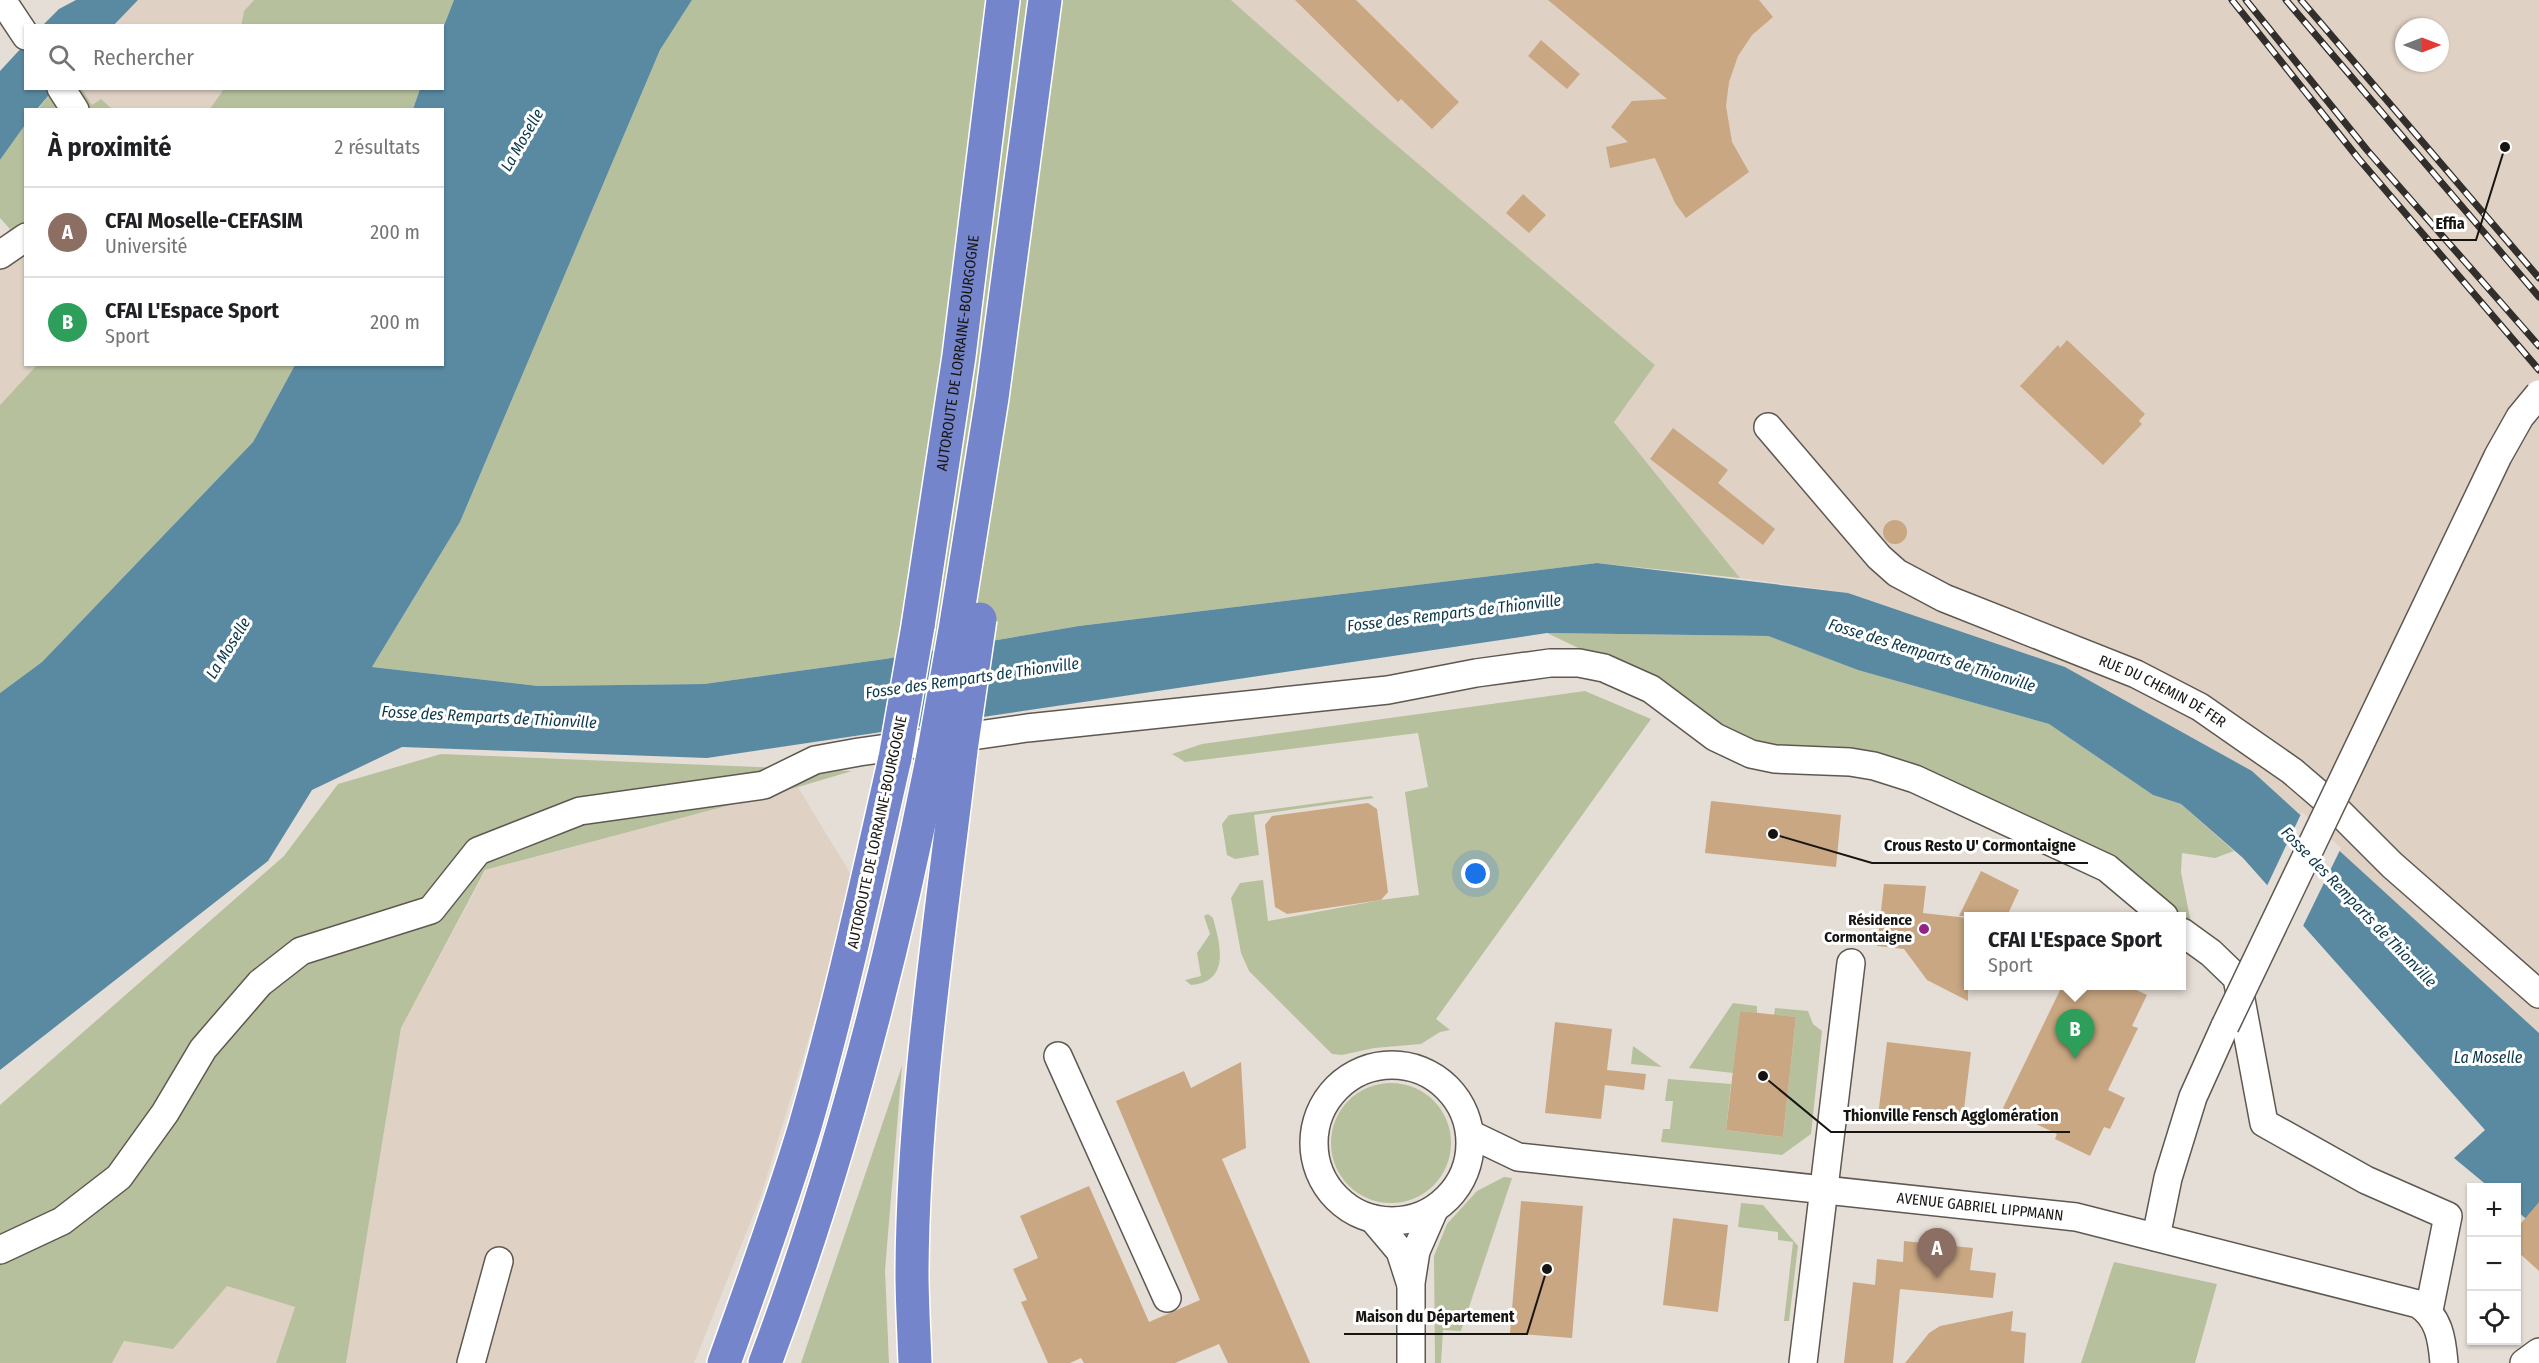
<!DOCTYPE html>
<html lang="fr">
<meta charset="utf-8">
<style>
:root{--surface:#fff;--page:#f6f6f6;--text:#202124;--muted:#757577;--line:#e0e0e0;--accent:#7c3aed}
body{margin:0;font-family:"Fira Sans Condensed",sans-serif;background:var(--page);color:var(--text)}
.controls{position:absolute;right:18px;bottom:18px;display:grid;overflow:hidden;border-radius:0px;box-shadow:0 2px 4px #0004}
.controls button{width:54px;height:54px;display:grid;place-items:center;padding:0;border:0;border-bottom:2px solid var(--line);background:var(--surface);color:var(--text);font:30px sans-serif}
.compass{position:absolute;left:2395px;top:18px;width:54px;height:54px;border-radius:50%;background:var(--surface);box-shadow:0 2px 4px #0004;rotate:90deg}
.you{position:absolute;left:1476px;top:874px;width:21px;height:21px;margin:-15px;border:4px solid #fff;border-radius:50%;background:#1a73e8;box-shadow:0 0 0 9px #1a73e833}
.badge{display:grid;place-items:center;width:39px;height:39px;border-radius:50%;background:var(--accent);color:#fff;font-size:20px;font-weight:700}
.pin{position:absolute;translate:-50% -50px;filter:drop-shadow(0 2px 3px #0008)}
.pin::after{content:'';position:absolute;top:32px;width:21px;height:18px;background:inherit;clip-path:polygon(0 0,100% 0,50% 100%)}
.popup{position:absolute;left:1964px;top:912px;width:222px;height:78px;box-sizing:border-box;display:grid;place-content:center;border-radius:0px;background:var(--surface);filter:drop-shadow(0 2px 4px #0005);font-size:20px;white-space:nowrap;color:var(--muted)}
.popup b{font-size:22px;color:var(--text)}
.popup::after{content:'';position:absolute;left:50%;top:100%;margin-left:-12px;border:12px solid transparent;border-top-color:var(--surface)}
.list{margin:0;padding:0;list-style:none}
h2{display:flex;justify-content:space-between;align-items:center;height:78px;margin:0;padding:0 24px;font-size:26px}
h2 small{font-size:20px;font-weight:400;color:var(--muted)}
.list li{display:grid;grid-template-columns:39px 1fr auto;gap:18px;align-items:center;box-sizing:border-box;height:90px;padding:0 24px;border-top:2px solid var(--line)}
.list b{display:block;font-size:22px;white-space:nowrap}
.list p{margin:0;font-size:20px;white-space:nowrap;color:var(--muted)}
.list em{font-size:20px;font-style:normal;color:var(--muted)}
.icon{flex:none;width:33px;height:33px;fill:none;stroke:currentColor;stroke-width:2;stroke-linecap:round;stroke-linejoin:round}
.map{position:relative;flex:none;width:2539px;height:1363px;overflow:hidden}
.search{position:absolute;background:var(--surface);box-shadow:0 2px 4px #0004;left:24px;top:24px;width:420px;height:66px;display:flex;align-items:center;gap:15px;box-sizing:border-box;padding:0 21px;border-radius:0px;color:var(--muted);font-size:22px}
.panel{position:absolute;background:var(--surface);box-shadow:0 2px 4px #0004;left:24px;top:108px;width:420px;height:258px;border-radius:0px}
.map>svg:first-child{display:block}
.built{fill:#dfd2c4;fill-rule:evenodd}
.green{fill:#b7c09d}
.water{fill:#5a8aa2}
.pier{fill:#e5ded6}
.building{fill:#c9a782}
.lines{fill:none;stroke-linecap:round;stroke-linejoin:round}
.minor-casing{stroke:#5f5851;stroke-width:30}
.highway-casing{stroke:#fff;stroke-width:36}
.minor{stroke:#fff;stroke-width:27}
.highway{stroke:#7585cb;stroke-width:33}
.rail-casing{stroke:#312e2b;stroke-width:7}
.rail{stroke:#fff;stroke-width:4.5;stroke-dasharray:14;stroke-linecap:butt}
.minor-bridge-casing{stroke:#5f5851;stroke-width:30;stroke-linecap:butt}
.highway-bridge-casing{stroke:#fff;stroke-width:36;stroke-linecap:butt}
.minor-bridge{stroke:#fff;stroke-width:27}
.highway-bridge{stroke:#7585cb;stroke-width:33}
.poi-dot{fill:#912587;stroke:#fff;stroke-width:2}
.labels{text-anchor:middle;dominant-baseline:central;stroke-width:6;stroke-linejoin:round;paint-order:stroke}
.street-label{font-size:15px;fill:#171512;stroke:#fff}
.poi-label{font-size:15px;font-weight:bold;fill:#171512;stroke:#fff;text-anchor:end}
.water-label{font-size:16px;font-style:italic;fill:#0b374a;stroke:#fff}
.leader{fill:none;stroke:#171512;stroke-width:2}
.callout-dot{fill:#171512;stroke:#fff;stroke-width:2}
.callout-label{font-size:16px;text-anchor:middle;font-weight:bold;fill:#171512;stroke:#fff;stroke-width:6;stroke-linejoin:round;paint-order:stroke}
</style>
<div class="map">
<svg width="2539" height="1363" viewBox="0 0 2539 1363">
<rect width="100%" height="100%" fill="#e5ded6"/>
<!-- built -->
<path class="built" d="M138 0H254L244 11 241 25 114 26Z
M1231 0H2539V1033L2252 771 2065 667 1848 593 1740 578 1614 422 1655 365 1375 127ZM2404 27H2440V63H2404Z
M82 89H224L209 110 112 109 101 99 93 106Z
M25 238 26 364 37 365 0 405V247Z
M798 787 856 883 761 1196 694 1363H346L401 1028 486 870Z
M227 1286 295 1307 276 1363H112L124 1341 173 1349Z"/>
<!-- green -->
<path class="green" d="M254 0H454L443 28 442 26H241L244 11Z
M692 0H1231L1375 127 1655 365 1614 422 1740 578 1597 563 1079 626 885 659 704 684 538 686 372 667 460 522 660 50Z
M55 88 82 89 92 105 101 99 112 109 37 110Z
M224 89H420L413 109 209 110Z
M25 125V238L0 239 10 229 0 218V160Z
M37 365H295L253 442 42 662 0 693V405Z
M1547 633 1768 636 1859 670 2049 724 2153 795 2181 804 2234 851 2215 858 2182 853 2181 872 2192 928 2182 923V916H2173L2119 869 1828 756 1726 736 1620 668Z
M1585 691 1651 719 1436 1019 1450 1030 1440 1032 1421 1044 1374 1048 1342 1055 1332 1054 1249 971 1241 953 1231 898 1240 883 1263 880 1268 921 1381 900 1419 895 1405 792 1428 787 1418 733 1185 762 1172 754 1202 744Z
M441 754 852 771 798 787 485 870 401 1028 346 1363H276L295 1307 227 1286 173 1349 124 1341 112 1363H0V1105L284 856 338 784Z
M1371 796 1374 798 1254 815 1259 855 1235 859 1227 855 1222 824 1229 815Z
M1208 914 1213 918C1220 944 1231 982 1191 985L1185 980 1201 976 1197 953 1210 934 1204 916Z
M1733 1003 1757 1006V1013L1740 1011 1733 1073 1689 1068Z
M1775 1008 1808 1011 1813 1024 1822 1031 1811 1134 1782 1155 1661 1142 1663 1129H1670L1673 1101H1665L1668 1079 1731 1084 1726 1130 1783 1137 1796 1017 1774 1015Z
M1633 1046 1662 1067H1663L1631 1064Z
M902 1066 885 1270 889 1363H801Z
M1331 1143a60 60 0 1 1 120 0a60 60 0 1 1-120 0Z
M1504 1177 1512 1178 1461 1331 1443 1330 1441 1363H1435L1434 1256 1447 1224 1477 1191Z
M1741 1203 1763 1205 1798 1246 1789 1321H1784L1793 1242 1778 1240V1232L1738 1227Z
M2114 1262 2217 1284 2195 1363H2081Z"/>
<!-- water -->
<path class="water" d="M76 0H138L114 25H43L59 9Z
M454 0H692L660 50 460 522 372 667 538 686 704 684 885 659 1079 626 1597 563 1848 593 2065 667 2252 771 2539 1033V1230L2517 1211 2516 1188 2489 1187 2454 1158 2485 1130 2243 858 2181 804 2153 795 2049 724 1858 670 1768 636 1547 633 707 758 402 747 312 790 268 861 0 1070V693L42 662 253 442 295 365 442 364V110L413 109 420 89 442 88 443 28Z
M25 44 26 88 54 89 37 109 26 110 25 125 0 160V71Z"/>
<!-- pier -->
<path class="pier" d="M2302 812 2341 848 2302 928 2266 888Z"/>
<!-- building -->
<path class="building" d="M1295 0H1356L1459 102 1432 129 1401 99 1398 102Z
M1548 0H1759L1773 17 1752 35 1738 56 1729 82 1726 106 1732 142 1749 172 1686 218 1675 203 1655 158 1610 168 1606 147 1628 142 1611 127 1632 101 1667 99Z
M1541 40 1580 74 1567 89 1528 56Z
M1523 194 1546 215 1529 233 1506 213Z
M2067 340 2145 414 2139 421 2142 424 2103 465 2020 386 2058 345 2060 348Z
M1673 428 1728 470 1718 483 1775 529 1763 545 1650 459Z
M1883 532a12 12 0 1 1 24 0a12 12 0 1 1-24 0Z
M1711 801 1841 815 1836 867 1705 853Z
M1368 803 1377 809 1388 892 1381 900 1287 914 1275 907 1265 825 1272 816Z
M1981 871 2019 890 2007 916H1959Z
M1884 884 1926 886 1923 913 1968 918V1001L1927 980 1904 949 1877 946Z
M2062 986H2128L2147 995 2132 1026 2138 1028 2108 1090 2125 1098 2110 1129 2104 1127 2090 1156 2055 1139 2057 1134 2003 1108Z
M1740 1011 1796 1017 1783 1137 1726 1130Z
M1555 1022 1612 1029 1607 1070 1646 1074 1644 1090 1605 1085 1601 1119 1545 1113Z
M1887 1042 1971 1052 1963 1117 1920 1112 1911 1119 1878 1116Z
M1241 1062 1246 1148 1222 1159 1310 1363H1228L1219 1344 1175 1363H1084L1081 1358 1070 1363H1048L1021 1302 1027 1300 1013 1269 1038 1258 1020 1216 1089 1186 1149 1322 1200 1300 1116 1101 1184 1071 1191 1088Z
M1521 1201 1583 1206 1572 1338 1510 1333Z
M2539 1202V1271L2517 1251V1228Z
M1673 1218 1728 1225 1718 1312 1663 1305Z
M1904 1241 1973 1248 1970 1270 1996 1273 1993 1298 1900 1289 1893 1363H1844L1853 1282 1875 1285 1877 1259 1903 1262Z
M2013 1311 2011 1331 2026 1333 2024 1363H1905L1929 1333 1940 1326Z"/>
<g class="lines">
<defs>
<g id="minor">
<path d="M2 0 26 36"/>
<path d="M61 88 75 110"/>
<path d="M0 255 26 237"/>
<path id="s1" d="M1768 427 1879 557 1897 573 1944 598 2136 674 2200 707 2292 771 2334 807 2392 865 2539 994"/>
<path d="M2182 932 2211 953 2237 978 2264 1123 2366 1180 2448 1216 2429 1310"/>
<path d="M1058 1056 1167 1298"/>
<circle cx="1392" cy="1143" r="78"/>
<path id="s2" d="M1470 1134 1518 1157 2076 1217 2418 1304C2439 1317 2442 1339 2444 1363"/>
<path d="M1373 1219 1400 1251 1410 1282"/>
<path d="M2156 1237 2168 1178 2193 1097 2225 1026"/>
<path d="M0 1250 62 1221 119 1177 165 1113 203 1049 260 983 301 951 431 910 478 851 580 811 764 785 815 760 859 752 1027 728 1388 690 1476 673 1550 663H1579L1604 668 1651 689 1715 737 1751 754 1775 759 1850 762 1874 766 1915 779 2107 868 2164 916"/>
<path d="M471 1363 499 1261"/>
<path d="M1411 1363V1283L1416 1251 1434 1210"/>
<path d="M1803 1363 1851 963"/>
<path d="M2524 1363 2539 1352"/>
</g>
<g id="highway">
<path d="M956 624 992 398 1045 0"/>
<path id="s3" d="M918 626 959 356 1003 0"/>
<path d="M724 1363C752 1284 781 1206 805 1126 840 1005 867 881 895 758"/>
<path d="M765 1363C840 1164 893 958 934 750"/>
<path d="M915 1363C914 1333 912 1302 912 1272 913 1100 941 921 961 750"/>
</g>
</defs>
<!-- minor casing -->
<use href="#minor" class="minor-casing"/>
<!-- highway casing -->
<use href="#highway" class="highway-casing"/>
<!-- minor -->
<use href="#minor" class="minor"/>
<!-- highway -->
<use href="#highway" class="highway"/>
<defs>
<path id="rail" d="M2232 0 2358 158 2539 370
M2246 0 2367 150 2539 346
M2286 0 2539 297
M2301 0 2539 278"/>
</defs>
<!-- rail casing -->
<use href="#rail" class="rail-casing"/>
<!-- rail -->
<use href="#rail" class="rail"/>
<defs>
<path id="minor-bridge" d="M2225 1026 2498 456 2520 417 2539 394"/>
<path id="highway-bridge" d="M934 750 956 624
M961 750 980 619
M895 758 918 626"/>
</defs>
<!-- minor-bridge casing -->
<use href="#minor-bridge" class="minor-bridge-casing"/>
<!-- highway-bridge casing -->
<use href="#highway-bridge" class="highway-bridge-casing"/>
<!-- minor-bridge -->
<use href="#minor-bridge" class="minor-bridge"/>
<!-- highway-bridge -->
<use href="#highway-bridge" class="highway-bridge"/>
</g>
<!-- markers -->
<circle class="poi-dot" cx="1924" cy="929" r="6"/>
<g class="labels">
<!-- street labels -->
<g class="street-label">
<text stroke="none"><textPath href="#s3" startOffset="276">AUTOROUTE DE LORRAINE-BOURGOGNE</textPath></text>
<text stroke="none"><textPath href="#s1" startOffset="486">RUE DU CHEMIN DE FER</textPath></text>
<text transform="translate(877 832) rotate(-78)">AUTOROUTE DE LORRAINE-BOURGOGNE</text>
<text stroke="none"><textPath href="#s2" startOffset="518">AVENUE GABRIEL LIPPMANN</textPath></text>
</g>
<!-- poi labels -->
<g class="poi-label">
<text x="1912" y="920">Résidence<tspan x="1912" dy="17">Cormontaigne</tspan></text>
</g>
<!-- water labels -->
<g class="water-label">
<text transform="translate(522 140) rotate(-60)">La Moselle</text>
<text transform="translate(1454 613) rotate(-7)">Fosse des Remparts de Thionville</text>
<text transform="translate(228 648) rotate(-58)">La Moselle</text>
<text transform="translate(1932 655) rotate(17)">Fosse des Remparts de Thionville</text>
<text transform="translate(972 678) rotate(-8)">Fosse des Remparts de Thionville</text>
<text transform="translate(489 717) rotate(3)">Fosse des Remparts de Thionville</text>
<text transform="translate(2359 907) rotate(46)">Fosse des Remparts de Thionville</text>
<text x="2488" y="1057">La Moselle</text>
</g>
</g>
<!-- callouts -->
<path class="leader" d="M2505 147L2476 240H2423M1773 834L1872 863H2088M1763 1076L1831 1132H2070M1547 1269L1527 1334H1344"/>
<g class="callout-dot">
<circle cx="2505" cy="147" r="6"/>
<circle cx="1773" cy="834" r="6"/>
<circle cx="1763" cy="1076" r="6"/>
<circle cx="1547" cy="1269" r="6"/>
</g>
<g class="callout-label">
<text x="2450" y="229">Effia</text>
<text x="1980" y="851">Crous Resto U' Cormontaigne</text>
<text x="1951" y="1121">Thionville Fensch Agglomération</text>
<text x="1435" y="1322">Maison du Département</text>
</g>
</svg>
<div class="controls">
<button>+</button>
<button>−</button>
<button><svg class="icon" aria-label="locate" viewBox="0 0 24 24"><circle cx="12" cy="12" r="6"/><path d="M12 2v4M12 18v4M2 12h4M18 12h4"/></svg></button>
</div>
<svg class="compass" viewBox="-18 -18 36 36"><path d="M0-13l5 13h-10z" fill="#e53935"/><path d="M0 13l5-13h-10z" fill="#757577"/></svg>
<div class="you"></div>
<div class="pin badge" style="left:1937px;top:1278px;background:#8d6e63">A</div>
<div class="pin badge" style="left:2075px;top:1059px;background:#2e9e5b">B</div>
<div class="popup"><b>CFAI L'Espace Sport</b>Sport</div>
<div class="search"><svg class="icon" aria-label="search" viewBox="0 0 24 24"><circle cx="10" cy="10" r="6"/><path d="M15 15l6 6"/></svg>Rechercher</div>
<section class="panel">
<h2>À proximité<small>2 résultats</small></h2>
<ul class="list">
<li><span class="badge" style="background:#8d6e63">A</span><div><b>CFAI Moselle-CEFASIM</b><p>Université</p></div><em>200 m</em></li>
<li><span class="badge" style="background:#2e9e5b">B</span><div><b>CFAI L'Espace Sport</b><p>Sport</p></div><em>200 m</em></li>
</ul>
</section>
</div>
